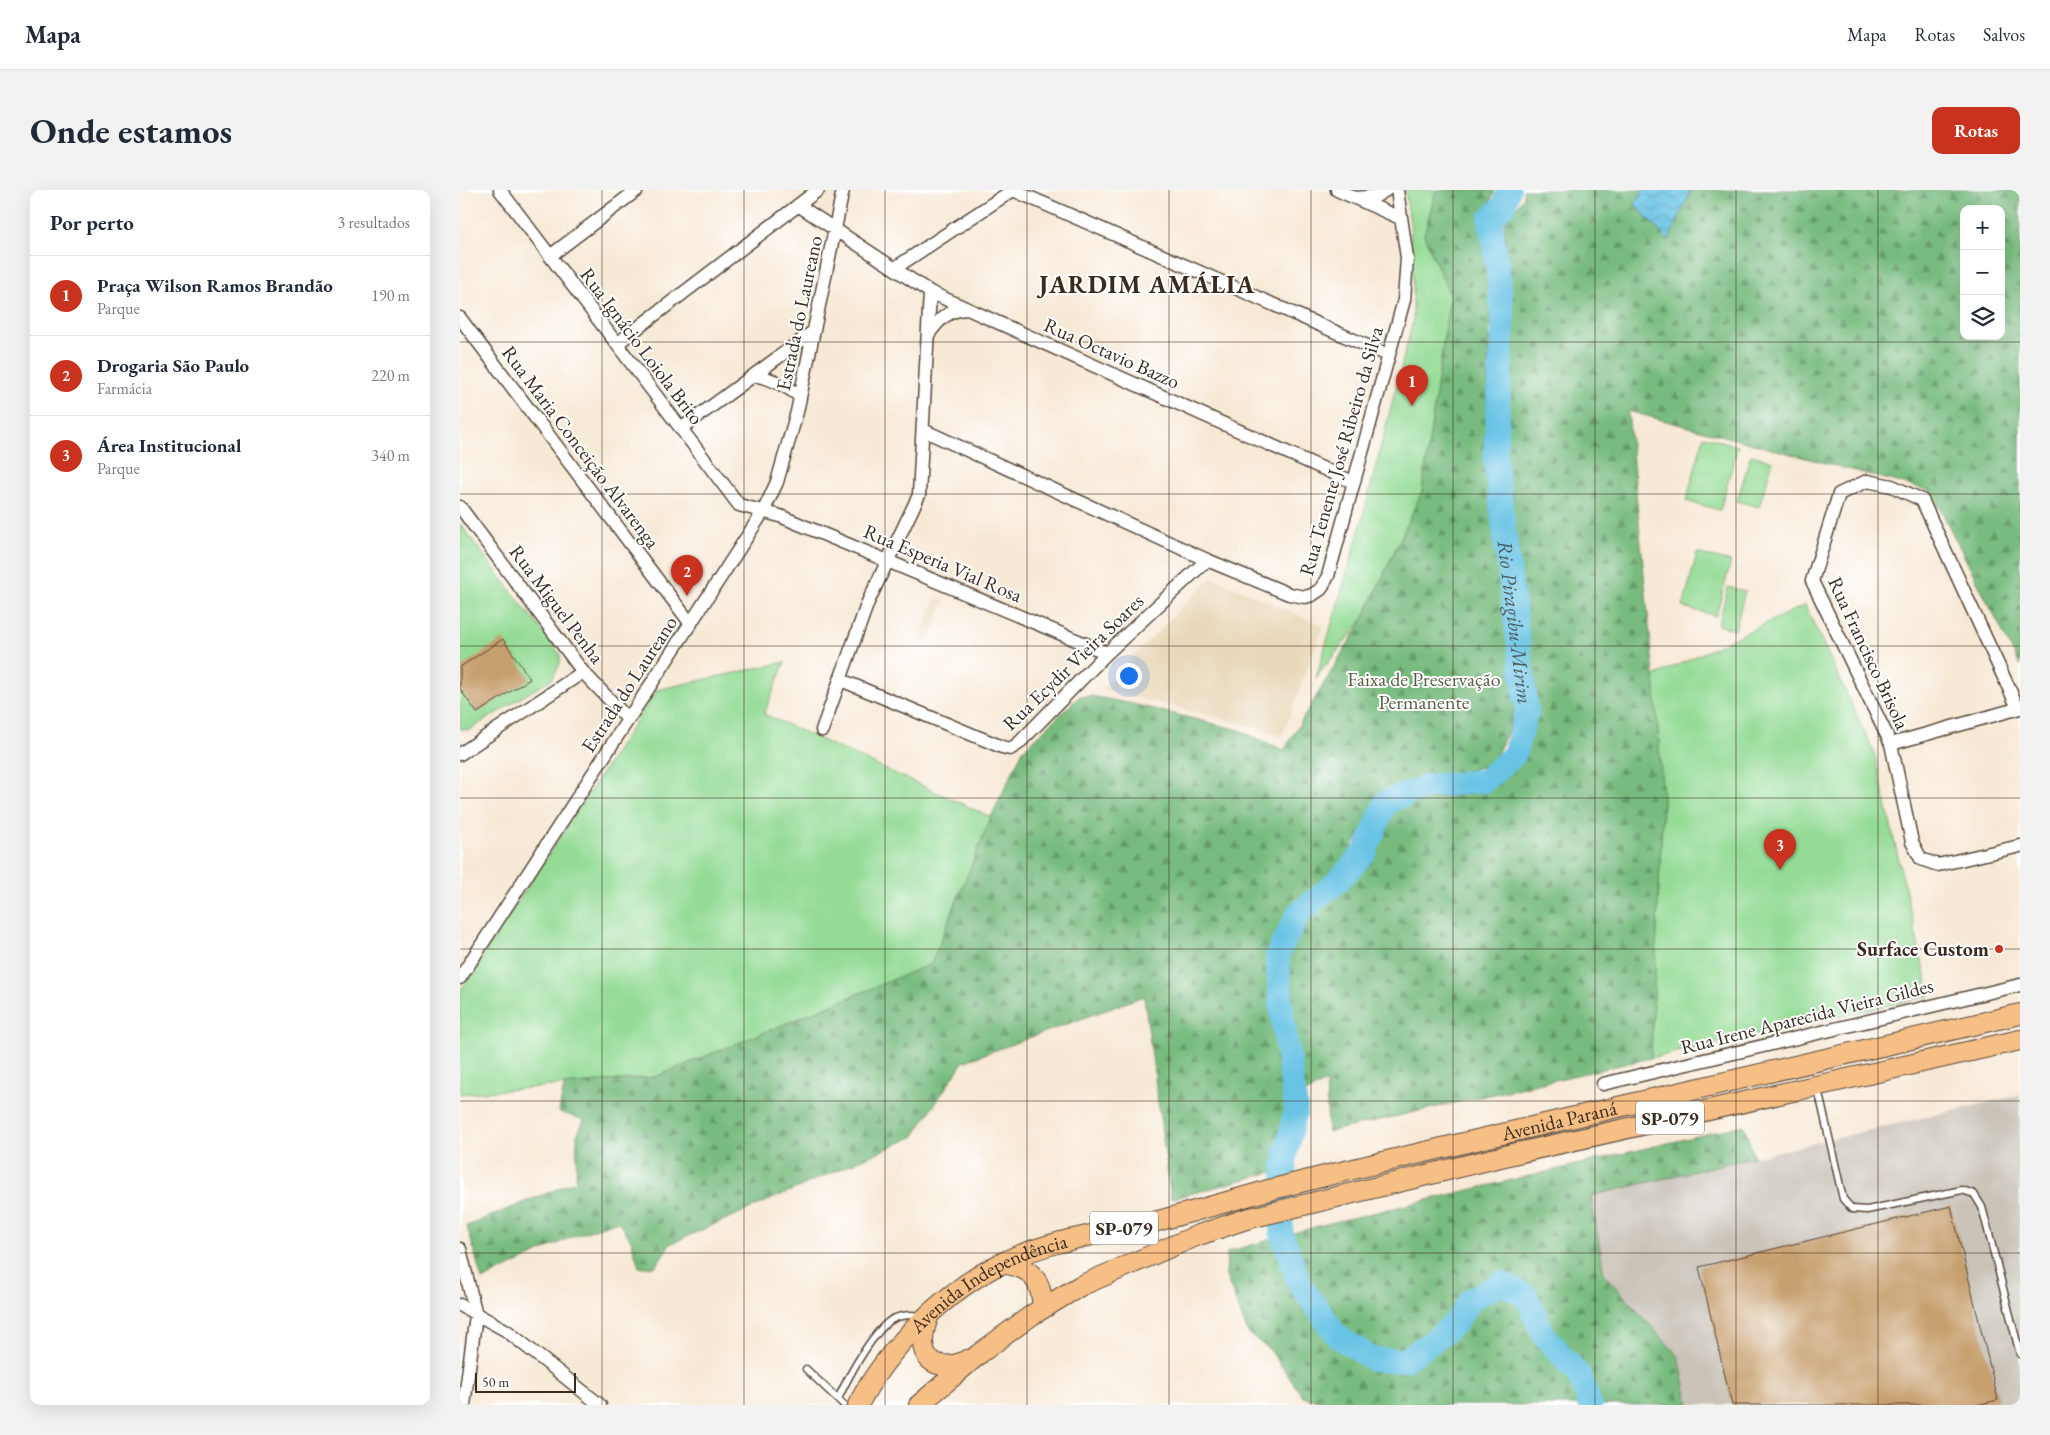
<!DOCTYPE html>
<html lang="pt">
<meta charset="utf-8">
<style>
:root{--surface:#fff;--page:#f2f2f3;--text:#1f2937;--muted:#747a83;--line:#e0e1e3;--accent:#c8321e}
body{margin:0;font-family:"EB Garamond",serif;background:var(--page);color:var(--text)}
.controls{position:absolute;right:15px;top:15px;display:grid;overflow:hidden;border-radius:10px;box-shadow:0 5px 20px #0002}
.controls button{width:45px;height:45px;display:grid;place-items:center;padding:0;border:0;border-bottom:1px solid var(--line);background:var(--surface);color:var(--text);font:25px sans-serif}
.scale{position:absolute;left:15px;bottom:12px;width:101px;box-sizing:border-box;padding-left:5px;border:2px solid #3b2a1e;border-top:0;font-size:14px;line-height:18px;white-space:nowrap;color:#3b2a1e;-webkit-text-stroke:4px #fff;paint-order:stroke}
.you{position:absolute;left:668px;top:485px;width:18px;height:18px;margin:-12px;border:4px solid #fff;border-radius:50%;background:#1a73e8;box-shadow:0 0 0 8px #1a73e833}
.badge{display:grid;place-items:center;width:32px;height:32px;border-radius:50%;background:var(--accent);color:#fff;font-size:16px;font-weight:700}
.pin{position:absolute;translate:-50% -41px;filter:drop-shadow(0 1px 2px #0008)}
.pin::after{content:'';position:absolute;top:26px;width:18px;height:15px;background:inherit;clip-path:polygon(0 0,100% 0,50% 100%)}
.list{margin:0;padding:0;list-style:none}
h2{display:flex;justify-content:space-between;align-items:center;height:65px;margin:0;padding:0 20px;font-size:21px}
h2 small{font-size:16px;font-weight:400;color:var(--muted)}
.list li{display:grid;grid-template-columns:32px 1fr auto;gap:15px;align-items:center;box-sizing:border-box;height:80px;padding:0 20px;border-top:1px solid var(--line)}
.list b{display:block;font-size:19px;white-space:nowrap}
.list p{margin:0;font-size:16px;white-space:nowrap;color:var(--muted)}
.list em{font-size:16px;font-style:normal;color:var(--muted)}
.icon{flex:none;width:28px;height:28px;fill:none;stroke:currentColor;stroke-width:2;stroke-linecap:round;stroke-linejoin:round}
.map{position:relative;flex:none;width:1560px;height:1215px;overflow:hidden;border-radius:10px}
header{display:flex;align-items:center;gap:30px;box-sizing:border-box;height:70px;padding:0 25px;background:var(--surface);border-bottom:1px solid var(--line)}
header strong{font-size:24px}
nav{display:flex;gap:28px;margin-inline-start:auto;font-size:18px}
.intro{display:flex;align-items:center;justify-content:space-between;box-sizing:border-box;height:120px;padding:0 30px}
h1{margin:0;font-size:35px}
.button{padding:12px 22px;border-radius:10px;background:var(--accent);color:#fff;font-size:18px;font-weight:700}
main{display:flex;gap:30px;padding:0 30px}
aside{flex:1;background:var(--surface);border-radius:10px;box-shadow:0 5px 20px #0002}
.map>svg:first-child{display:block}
.built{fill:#e9d9ba}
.industrial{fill:#c9c3b8}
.green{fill:#94db95;stroke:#68825a}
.forest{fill:url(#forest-firs);stroke:#59724e;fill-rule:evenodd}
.water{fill:url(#water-waves);stroke:#517682}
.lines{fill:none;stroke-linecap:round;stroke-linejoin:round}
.river{stroke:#67c3e5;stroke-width:24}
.building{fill:#c7a070}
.service-casing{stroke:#57473a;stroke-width:9}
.minor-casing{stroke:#57473a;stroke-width:15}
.primary-casing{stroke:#57473a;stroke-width:22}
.service{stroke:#fff;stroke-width:6}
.minor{stroke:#fff;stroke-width:12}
.primary{stroke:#f5bf86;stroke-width:20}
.grid{fill:none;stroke:#3b2a1e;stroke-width:1;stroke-opacity:0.55}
.poi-dot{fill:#c8321e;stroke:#fff;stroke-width:2}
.labels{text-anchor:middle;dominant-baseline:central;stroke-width:4;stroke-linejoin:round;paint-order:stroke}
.shield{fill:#fff;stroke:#766a62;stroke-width:1}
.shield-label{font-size:19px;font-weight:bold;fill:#3b2a1e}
.street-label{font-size:20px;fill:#3b2a1e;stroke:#fff}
.park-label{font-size:20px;fill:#565f42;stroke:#fff}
.poi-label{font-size:20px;font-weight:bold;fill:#3b2a1e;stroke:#fff;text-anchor:end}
.water-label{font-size:21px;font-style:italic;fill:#4a6064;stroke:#fff}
.district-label{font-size:25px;font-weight:bold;letter-spacing:1px;fill:#3b2a1e;stroke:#fff}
</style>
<header>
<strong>Mapa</strong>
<nav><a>Mapa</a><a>Rotas</a><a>Salvos</a></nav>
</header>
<div class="intro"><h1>Onde estamos</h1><a class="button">Rotas</a></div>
<main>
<aside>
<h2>Por perto<small>3 resultados</small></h2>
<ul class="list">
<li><span class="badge">1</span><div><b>Praça Wilson Ramos Brandão</b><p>Parque</p></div><em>190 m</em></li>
<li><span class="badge">2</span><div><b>Drogaria São Paulo</b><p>Farmácia</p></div><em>220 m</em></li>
<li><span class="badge">3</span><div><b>Área Institucional</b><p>Parque</p></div><em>340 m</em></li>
</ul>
</aside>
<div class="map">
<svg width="1560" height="1215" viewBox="0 0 1560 1215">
<defs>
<pattern id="forest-firs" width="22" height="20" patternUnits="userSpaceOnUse" patternTransform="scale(1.25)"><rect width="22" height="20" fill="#77bb7e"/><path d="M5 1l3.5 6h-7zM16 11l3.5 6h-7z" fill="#639867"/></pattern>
<pattern id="water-waves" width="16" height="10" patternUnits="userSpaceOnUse" patternTransform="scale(1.25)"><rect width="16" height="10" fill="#67c3e5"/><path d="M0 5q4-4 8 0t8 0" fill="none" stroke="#569fb9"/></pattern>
</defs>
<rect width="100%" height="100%" fill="#fff"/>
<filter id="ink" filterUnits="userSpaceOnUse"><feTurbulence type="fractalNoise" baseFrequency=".02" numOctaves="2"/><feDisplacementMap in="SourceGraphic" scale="10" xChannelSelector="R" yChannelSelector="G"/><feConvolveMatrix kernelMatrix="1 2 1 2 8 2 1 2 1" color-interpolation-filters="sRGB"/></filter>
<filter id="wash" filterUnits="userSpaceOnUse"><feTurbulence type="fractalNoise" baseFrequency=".0096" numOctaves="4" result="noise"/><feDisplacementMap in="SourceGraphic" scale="20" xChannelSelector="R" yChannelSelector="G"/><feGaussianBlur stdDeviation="1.12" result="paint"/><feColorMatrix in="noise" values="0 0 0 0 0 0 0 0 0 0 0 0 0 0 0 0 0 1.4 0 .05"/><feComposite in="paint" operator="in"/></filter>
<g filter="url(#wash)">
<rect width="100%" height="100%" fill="#f7e9d6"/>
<!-- built -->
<path class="built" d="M752 387 863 436 822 546 781 533 641 499Z
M476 408 485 411 467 456 457 452Z"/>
<!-- industrial -->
<path class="industrial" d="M1560 905V1215H1229L1218 1167 1144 1084 1131 1005Z"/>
<!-- green -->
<path class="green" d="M945 0H976L964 45 990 105 962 302 904 427 856 488 901 334 953 131V85L950 32Z
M1244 246 1278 256 1260 320 1226 311Z
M1291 265 1313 271 1299 317 1277 311Z
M0 334 100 464V473L93 488 9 540 0 539Z
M1237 363 1271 372 1256 426 1223 417Z
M1268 397 1285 401 1275 440 1258 435Z
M1345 415 1414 562 1470 806 1191 868 1203 610 1194 486Z
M325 472 304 524 531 627 471 774 195 887 0 904V801L196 500Z"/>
<!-- forest -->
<path class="forest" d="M976 0H1034V4L1022 26 1031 102 1025 258 1050 466 1057 509 1049 539 1032 574 924 603 885 669 831 722 807 760 810 804 826 918 816 981 711 1009 684 806 503 872 453 947 210 1054 195 1077H179L171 1050 158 1031 109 1048 22 1090 7 1036 116 991 117 945 124 930 99 922 104 895 195 887 471 774 531 627 563 560 620 506H631L673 514 779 540 824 560 904 427 962 302 990 105 964 45Z
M1063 0H1560V476L1471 301 1168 221 1194 486 1203 609 1191 868 868 942 866 892 840 906 829 818 827 765 845 729 911 674 931 620 975 608 1026 602 1059 575 1072 539 1077 510 1046 266 1052 117 1044 33 1064 7ZM1504 19H1541V146H1504Z
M1284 935 1294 967 1131 1006 1144 1084 1219 1167 1229 1215H868L866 1212 843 1207 810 1160 788 1143 766 1086 767 1062 862 1035Z"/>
<!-- water -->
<path class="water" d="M1183 0H1231L1208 51 1175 14Z"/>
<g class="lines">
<!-- river -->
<path class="river" id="s1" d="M1049 0 1044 15 1030 29 1039 88 1043 136 1035 268 1067 521 1054 565 1024 591 969 596 926 612 905 662 877 692 838 724 817 766 822 824 836 919 825 968 821 1041 839 1093 877 1146 914 1170H945L972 1152 997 1131 1010 1110 1042 1093 1066 1106 1083 1144 1120 1187 1130 1215"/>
</g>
<g id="blocks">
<!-- building -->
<path class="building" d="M43 449 70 489 17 523 0 499V477Z
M1491 1016 1538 1210 1516 1215H1272L1239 1077Z"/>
</g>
</g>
<g filter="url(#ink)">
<use href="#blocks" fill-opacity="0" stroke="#57473a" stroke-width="1"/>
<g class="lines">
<defs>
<path id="service" d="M1358 899 1383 1009 1392 1019 1407 1020 1502 1000 1514 1004 1522 1017 1560 1164
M346 1179 384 1215
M378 1209C387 1189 415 1136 435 1128 444 1124 452 1125 462 1126"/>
<path id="minor" d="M40 0 279 315 320 326 647 463
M553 0 928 165
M877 0 940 28
M896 8 916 6 926 0
M338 15 470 102 893 292
M90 66 177 0
M435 78 553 0
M0 128 231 434
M468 145C479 129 488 120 508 119
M158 153 358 0
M294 185C312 188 326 196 340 206
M222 238 354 141
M463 240 747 370 829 404 845 407 852 405 861 399 868 386 944 110 947 68 937 0
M0 317 123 482 168 529
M381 490 542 557 550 559 558 554 647 463 747 370
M1558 518 1462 310 1432 296 1407 291 1379 304 1352 391 1431 554 1452 652 1461 669 1478 675 1560 656
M362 540 408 412 459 305 470 102
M1431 554 1560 518
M0 564 123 482
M0 788 303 322 317 292 337 222 383 0
M1143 894 1560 795
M0 1059 16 1125 4 1215
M0 1115 47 1141 140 1215"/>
<g id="primary">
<path d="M542 1073C571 1077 581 1088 583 1118"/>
<path d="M468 1127C466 1133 464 1140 463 1147 461 1176 486 1181 507 1170"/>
<path id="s2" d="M398 1215C427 1158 486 1100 544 1072 590 1050 641 1044 690 1033 728 1023 767 1012 805 1001 905 975 1005 953 1106 929 1257 894 1408 859 1560 824"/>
<path d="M459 1215 519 1164 572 1125 620 1096 736 1046 786 1029 1053 964 1560 850"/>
</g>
</defs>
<!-- service casing -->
<use href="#service" class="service-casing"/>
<!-- minor casing -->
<use href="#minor" class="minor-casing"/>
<!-- primary casing -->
<use href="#primary" class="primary-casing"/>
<!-- service -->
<use href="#service" class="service"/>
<!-- minor -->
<use href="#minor" class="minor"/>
<!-- primary -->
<use href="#primary" class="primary"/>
</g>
</g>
<!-- grid -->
<path class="grid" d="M142 0V1215M284 0V1215M425 0V1215M567 0V1215M709 0V1215M851 0V1215M993 0V1215M1135 0V1215M1276 0V1215M1418 0V1215M0 152H1560M0 304H1560M0 456H1560M0 608H1560M0 759H1560M0 911H1560M0 1063H1560"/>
<!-- markers -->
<circle class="poi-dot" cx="1539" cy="759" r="5"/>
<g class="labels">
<!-- shield labels -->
<g class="shield">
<rect x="1176" y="911.5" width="68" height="33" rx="4"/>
<rect x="630" y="1021.5" width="68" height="33" rx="4"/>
</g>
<g class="shield-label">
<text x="1210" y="928">SP-079</text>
<text x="664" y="1038">SP-079</text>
</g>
<!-- street labels -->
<g class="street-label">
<text transform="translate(339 123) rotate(-78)">Estrada do Laureano</text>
<text transform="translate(182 156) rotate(53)">Rua Ignácio Loiola Brito</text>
<text transform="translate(652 163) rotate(24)">Rua Octavio Bazzo</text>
<text transform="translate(121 257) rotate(53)">Rua Maria Conceição Alvarenga</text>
<text transform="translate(881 261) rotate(-74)">Rua Tenente José Ribeiro da Silva</text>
<text transform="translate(483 373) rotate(23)">Rua Esperia Vial Rosa</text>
<text transform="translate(97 414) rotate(53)">Rua Miguel Penha</text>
<text transform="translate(1409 463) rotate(65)">Rua Francisco Brisola</text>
<text transform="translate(613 472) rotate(-44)">Rua Ecydir Vieira Soares</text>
<text transform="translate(169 494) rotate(-57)">Estrada do Laureano</text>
<text transform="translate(1347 826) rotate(-14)">Rua Irene Aparecida Vieira Gildes</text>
<text stroke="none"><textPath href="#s2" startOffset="781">Avenida Paraná</textPath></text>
<text stroke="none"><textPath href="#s2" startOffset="184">Avenida Independência</textPath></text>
</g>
<!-- park labels -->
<g class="park-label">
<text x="964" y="489">Faixa de Preservação<tspan x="964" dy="23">Permanente</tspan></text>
</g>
<!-- poi labels -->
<g class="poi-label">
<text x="1529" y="759">Surface Custom</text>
</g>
<!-- water labels -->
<g class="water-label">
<text stroke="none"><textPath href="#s1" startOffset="441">Rio Piragibu-Mirim</textPath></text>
</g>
<!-- district labels -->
<g class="district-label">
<text x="687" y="94">JARDIM AMÁLIA</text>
</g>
</g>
</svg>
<div class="controls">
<button>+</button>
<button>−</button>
<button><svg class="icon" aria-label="layers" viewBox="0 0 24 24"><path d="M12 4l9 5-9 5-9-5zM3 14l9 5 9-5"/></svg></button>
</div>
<div class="scale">50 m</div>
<div class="you"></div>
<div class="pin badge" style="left:952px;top:216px">1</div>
<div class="pin badge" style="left:227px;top:406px">2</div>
<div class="pin badge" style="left:1320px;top:680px">3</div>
</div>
</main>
